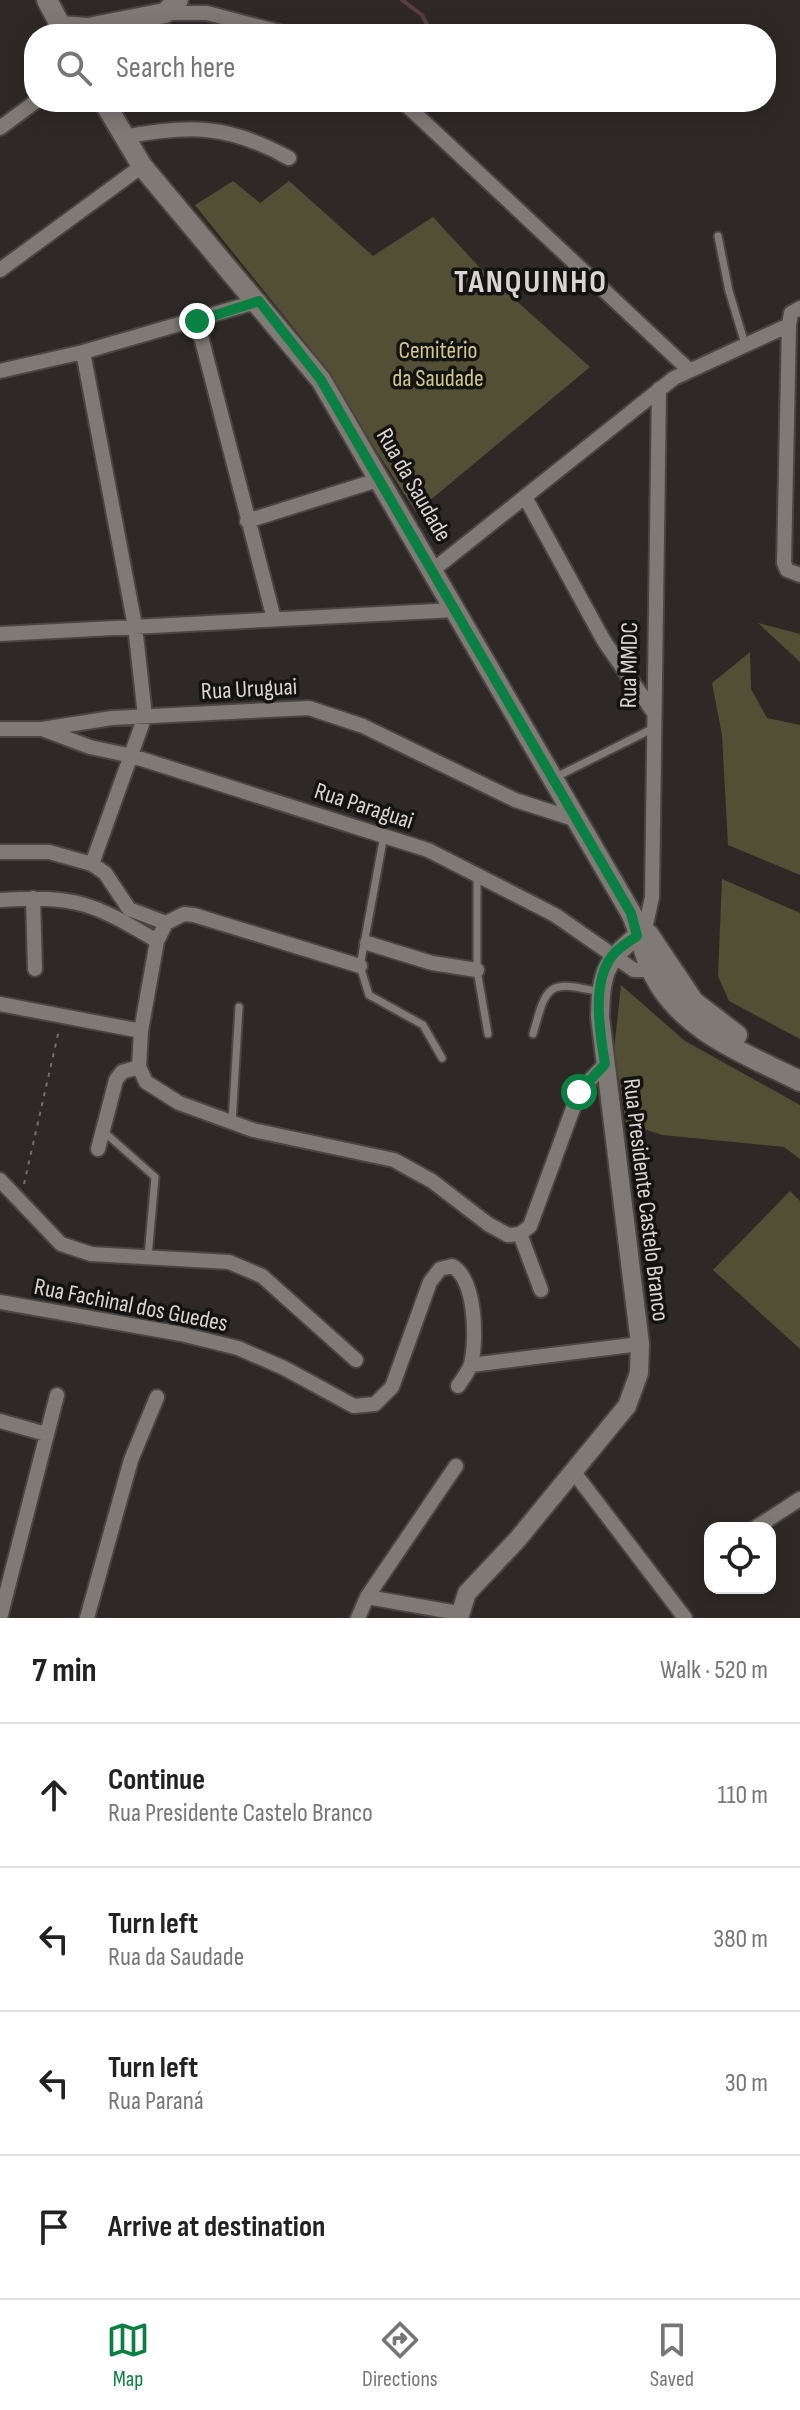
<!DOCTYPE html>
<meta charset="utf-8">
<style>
:root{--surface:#fff;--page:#f6f6f6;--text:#222;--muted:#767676;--line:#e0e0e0;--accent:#0b8043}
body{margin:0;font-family:"Sofia Sans Condensed",sans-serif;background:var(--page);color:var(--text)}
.controls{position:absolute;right:24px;bottom:24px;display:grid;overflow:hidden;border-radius:16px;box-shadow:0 4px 20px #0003}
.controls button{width:72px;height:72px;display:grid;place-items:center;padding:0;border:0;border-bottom:2px solid var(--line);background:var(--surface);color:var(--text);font:40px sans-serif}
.stop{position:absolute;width:24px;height:24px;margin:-18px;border:6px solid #0b8043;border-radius:50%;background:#fff}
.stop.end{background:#0b8043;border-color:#fff;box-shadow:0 2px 8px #0008}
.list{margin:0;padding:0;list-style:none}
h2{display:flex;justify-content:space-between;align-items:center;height:104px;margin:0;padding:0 32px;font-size:34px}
h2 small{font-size:26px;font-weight:400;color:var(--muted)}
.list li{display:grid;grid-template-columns:52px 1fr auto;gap:24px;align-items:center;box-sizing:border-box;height:144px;padding:0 32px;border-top:2px solid var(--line)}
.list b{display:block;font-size:30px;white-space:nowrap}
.list p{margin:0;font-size:26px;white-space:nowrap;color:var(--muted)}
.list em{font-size:26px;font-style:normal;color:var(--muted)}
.icon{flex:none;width:44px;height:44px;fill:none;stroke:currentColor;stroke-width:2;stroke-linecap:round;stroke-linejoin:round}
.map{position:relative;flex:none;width:800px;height:1618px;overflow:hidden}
.search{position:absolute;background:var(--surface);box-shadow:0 4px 20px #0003;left:24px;right:24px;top:24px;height:88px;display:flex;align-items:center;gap:20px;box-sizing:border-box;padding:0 28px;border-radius:32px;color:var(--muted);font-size:30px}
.sheet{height:680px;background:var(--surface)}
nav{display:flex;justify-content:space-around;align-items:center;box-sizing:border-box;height:112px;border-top:2px solid var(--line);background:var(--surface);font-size:22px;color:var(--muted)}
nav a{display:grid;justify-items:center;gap:4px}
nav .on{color:var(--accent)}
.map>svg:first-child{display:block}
.green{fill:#524f35}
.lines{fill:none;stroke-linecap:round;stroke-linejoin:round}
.stream{stroke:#5b3c43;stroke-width:4}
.service-casing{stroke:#494542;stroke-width:11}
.minor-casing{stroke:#494542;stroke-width:18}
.tertiary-casing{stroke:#494542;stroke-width:22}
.secondary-casing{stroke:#494542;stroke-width:24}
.path{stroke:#726e6b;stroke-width:2;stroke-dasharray:4 6;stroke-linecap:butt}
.service{stroke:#7f7a76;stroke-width:7}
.minor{stroke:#7f7a76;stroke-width:14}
.tertiary{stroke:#7f7a76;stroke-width:18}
.secondary{stroke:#7f7a76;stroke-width:20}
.route{stroke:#0b8043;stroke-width:10}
.labels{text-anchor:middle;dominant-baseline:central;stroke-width:7;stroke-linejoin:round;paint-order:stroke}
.park-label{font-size:24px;fill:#cec88f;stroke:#151311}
.street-label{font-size:24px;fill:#d9d5d3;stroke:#151311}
.district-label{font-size:32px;font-weight:bold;letter-spacing:2px;fill:#d9d5d3;stroke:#151311}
</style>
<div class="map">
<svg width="800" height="1618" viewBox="0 0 800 1618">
<rect width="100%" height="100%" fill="#2e2926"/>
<!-- green -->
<path class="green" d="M233 181 260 203 289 181 373 256 433 217 481 269 590 367 416 512 309 347 195 205Z
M758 623 800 634V662Z
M750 652 751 689 767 718 800 725V875L728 845 722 735 712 683Z
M722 879 800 913V1039L729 1001 718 976Z
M621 985 685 1041 800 1105V1159L784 1147 662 1135 626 1123 614 1050Z
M790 1191 800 1201V1349L713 1270Z"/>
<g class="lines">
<!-- stream -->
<path class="stream" d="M402 0 422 15 432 34"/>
<defs>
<path id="service" d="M718 236 729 291 745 344
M554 778 652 729
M384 835 360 966 369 995 423 1025 442 1058
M477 875V970L488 1034
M533 1034C547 984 547 980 600 992
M232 1123 239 1007
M103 1131 155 1177 148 1257"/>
<path id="minor" d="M165 13H207L287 34
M403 102 688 369
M0 128 35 102
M124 137C190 124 229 125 289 158
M0 270 142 166
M800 308 791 313 789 325 784 563 787 570 800 575
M197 321 274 619
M83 352 135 626 145 716 92 864
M0 371 83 352 259 301
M525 497 604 641 652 710
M247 521 381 479
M433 570 674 378 789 325
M0 634 455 610
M0 729H42L112 718 309 708 363 726 515 800 574 819
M42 729 90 747 132 756 428 850 555 915 634 970H651
M0 852H49L92 864 105 873 129 909 166 923
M33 898 35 969
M0 900C76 895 93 903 157 941
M166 923 157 941 141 1031 139 1067 146 1082 179 1103 253 1130 394 1160 432 1181 488 1224 508 1235 520 1234 530 1226 579 1092 605 1064
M166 923 184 914 194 915 360 966
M645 929 652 897 659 389
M367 943 432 963 477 970
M0 1004 141 1031
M98 1149 116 1080 122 1072 139 1067
M0 1180 61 1244 91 1254 229 1262 262 1276 356 1360
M520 1234 541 1290
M0 1302 181 1334 238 1348 284 1368 354 1406 375 1404 392 1387 430 1282 440 1269 452 1266C476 1279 477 1340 471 1364 469 1371 462 1380 458 1386
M471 1365 640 1344
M0 1421 46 1434
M573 1471 685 1618
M755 1528 800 1499
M367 1597 458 1613
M0 1618 57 1395
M87 1618 131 1460 157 1397
M358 1618 367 1597 456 1466"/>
<path id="tertiary" d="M459 1618 467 1593 517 1540 627 1406 639 1373 640 1344 600 1017C601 967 607 960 645 929"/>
<path id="secondary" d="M47 0 65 34
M60 26 88 28 165 13 178 0
M104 102 142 166 321 380 631 913C641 933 643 956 655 977 684 1032 748 1055 800 1081
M636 924 649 935 694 1002 737 1035"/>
</defs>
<!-- service casing -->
<use href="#service" class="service-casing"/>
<!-- minor casing -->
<use href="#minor" class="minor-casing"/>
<!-- tertiary casing -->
<use href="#tertiary" class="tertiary-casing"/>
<!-- secondary casing -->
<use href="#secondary" class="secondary-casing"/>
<!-- path -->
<path class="path" d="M24 1184 59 1030"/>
<!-- service -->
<use href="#service" class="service"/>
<!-- minor -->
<use href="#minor" class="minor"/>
<!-- tertiary -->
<use href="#tertiary" class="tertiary"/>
<!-- secondary -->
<use href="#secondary" class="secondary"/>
</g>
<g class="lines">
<!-- route -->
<path class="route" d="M197 321 259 301 321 380 631 913 637 936C629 942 618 948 612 956 591 983 600 1033 605 1064L579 1092"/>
</g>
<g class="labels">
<!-- park labels -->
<g class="park-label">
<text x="438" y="350">Cemitério<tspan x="438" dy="28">da Saudade</tspan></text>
</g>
<!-- street labels -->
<g class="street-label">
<text transform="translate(414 485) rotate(60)">Rua da Saudade</text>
<text transform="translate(629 665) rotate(-89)">Rua MMDC</text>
<text transform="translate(249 689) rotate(-3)">Rua Uruguai</text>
<text transform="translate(364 806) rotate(18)">Rua Paraguai</text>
<text transform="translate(646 1200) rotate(83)">Rua Presidente Castelo Branco</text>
<text transform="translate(131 1305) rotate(11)">Rua Fachinal dos Guedes</text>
</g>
<!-- district labels -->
<g class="district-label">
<text x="531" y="282">TANQUINHO</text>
</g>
</g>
</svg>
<div class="controls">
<button><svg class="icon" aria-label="locate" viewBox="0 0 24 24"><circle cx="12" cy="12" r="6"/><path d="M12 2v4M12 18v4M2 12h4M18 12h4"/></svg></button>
</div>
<div class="stop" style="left:579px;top:1092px"></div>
<div class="stop end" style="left:197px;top:321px"></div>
<div class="search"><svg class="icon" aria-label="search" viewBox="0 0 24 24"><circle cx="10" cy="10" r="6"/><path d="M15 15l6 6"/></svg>Search here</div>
</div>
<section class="sheet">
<h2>7 min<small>Walk · 520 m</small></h2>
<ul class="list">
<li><svg class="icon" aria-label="ahead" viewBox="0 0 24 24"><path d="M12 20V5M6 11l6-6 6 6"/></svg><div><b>Continue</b><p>Rua Presidente Castelo Branco</p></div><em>110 m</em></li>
<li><svg class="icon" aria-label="left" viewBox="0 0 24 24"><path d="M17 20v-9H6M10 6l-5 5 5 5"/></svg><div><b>Turn left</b><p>Rua da Saudade</p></div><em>380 m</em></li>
<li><svg class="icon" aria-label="left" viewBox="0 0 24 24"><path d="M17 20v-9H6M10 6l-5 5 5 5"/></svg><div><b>Turn left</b><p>Rua Paraná</p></div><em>30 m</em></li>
<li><svg class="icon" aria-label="arrive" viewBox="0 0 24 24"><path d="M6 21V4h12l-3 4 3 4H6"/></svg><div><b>Arrive at destination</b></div></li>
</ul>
</section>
<nav>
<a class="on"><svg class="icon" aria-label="map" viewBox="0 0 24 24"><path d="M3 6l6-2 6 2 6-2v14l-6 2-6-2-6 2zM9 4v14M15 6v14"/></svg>Map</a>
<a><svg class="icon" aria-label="directions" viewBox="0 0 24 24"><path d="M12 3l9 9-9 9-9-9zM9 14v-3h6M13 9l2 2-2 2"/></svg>Directions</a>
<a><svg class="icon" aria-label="saved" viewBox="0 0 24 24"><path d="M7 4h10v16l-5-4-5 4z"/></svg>Saved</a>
</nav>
